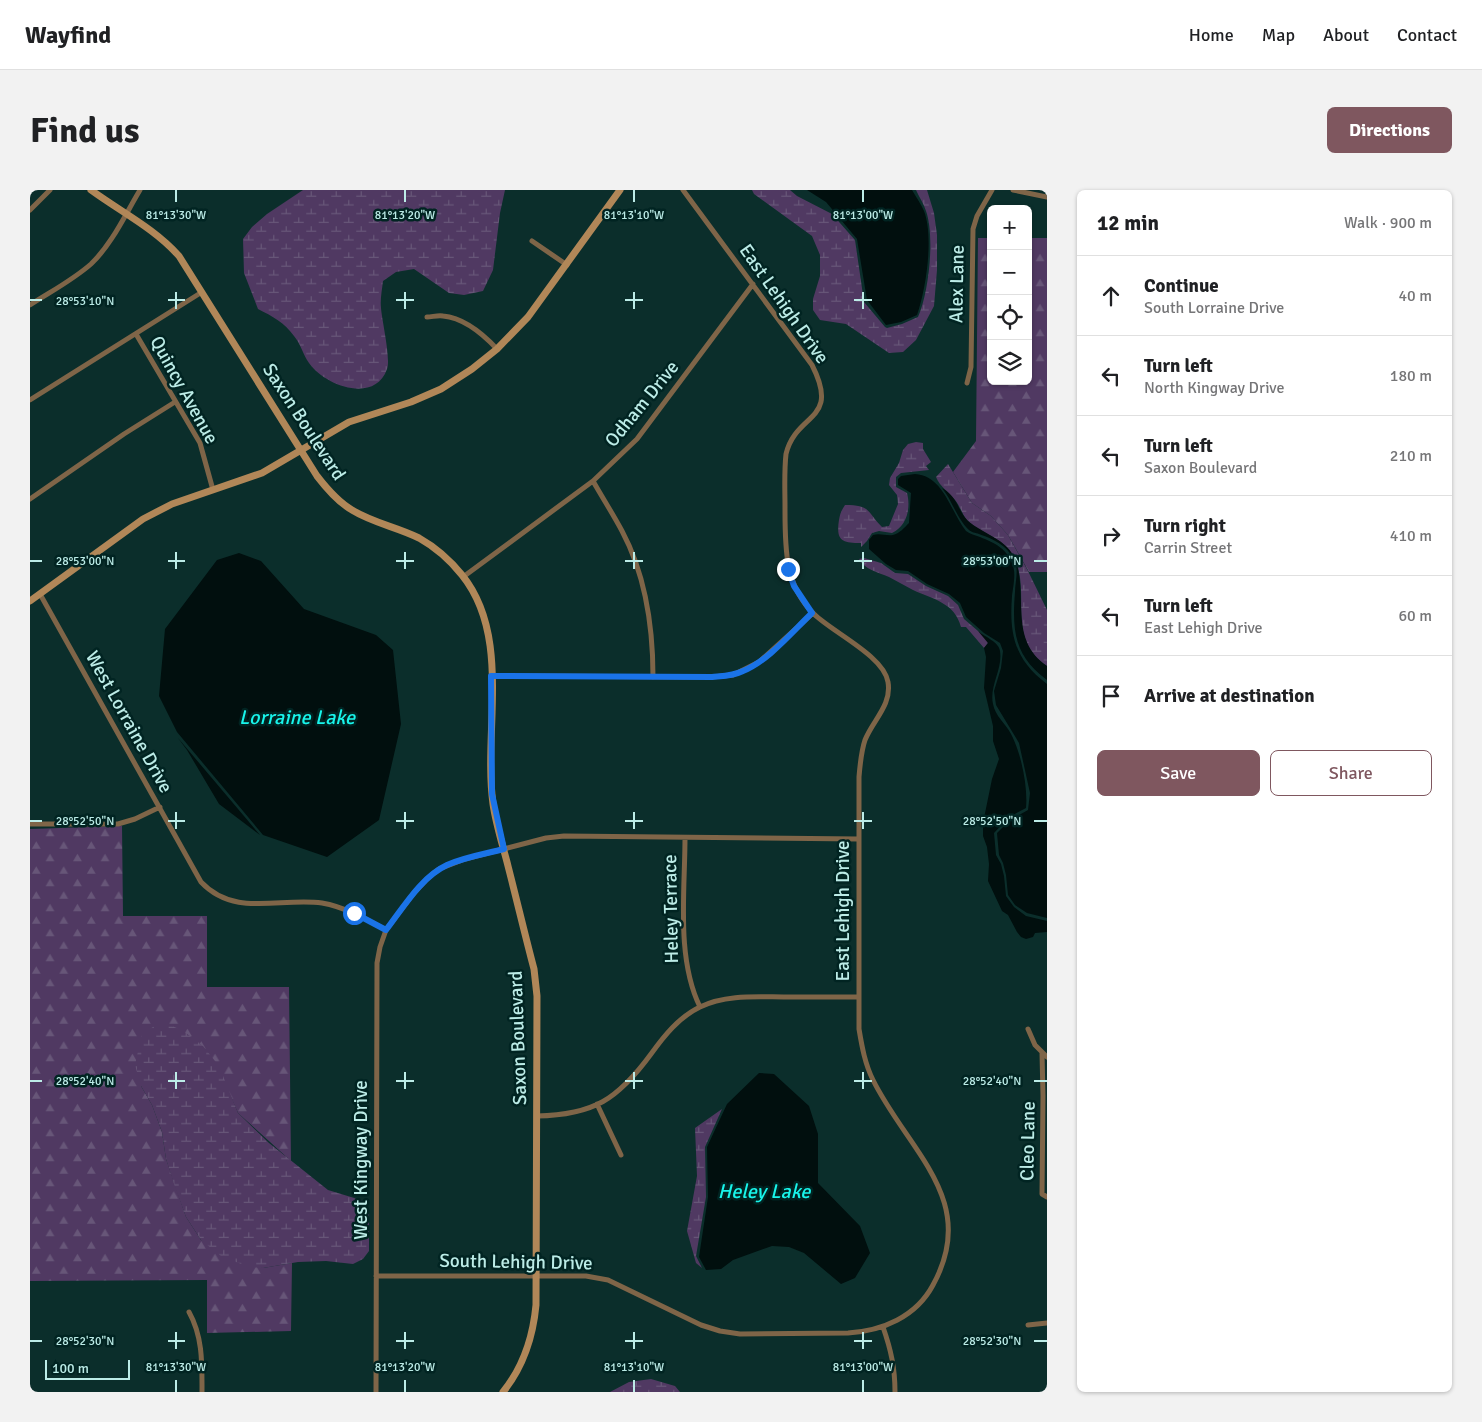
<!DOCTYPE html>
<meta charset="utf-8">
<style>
:root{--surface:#fff;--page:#f2f2f2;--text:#202124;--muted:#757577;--line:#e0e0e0;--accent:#7f575f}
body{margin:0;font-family:Signika,sans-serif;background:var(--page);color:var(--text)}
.controls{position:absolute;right:15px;top:15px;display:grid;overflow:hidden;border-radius:8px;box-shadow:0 1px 4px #0004}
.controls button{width:45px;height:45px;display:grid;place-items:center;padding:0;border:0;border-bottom:1px solid var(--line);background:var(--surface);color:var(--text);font:25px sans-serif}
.scale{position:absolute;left:15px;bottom:12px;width:85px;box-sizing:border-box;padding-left:5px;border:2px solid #bcece7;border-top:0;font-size:14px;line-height:18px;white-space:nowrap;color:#bcece7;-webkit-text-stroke:4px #012422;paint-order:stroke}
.stop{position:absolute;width:15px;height:15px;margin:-11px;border:4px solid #1a73e8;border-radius:50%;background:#fff}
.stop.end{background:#1a73e8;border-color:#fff;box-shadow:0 1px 5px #0008}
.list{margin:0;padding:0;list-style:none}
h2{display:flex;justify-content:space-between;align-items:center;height:65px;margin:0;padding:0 20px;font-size:21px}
h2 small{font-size:16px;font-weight:400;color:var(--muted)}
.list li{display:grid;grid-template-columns:32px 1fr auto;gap:15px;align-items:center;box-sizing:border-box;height:80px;padding:0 20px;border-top:1px solid var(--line)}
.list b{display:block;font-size:19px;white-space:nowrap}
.list p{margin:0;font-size:16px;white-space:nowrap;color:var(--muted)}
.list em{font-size:16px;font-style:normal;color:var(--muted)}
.actions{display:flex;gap:10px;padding:15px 20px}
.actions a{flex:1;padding:11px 0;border:1px solid var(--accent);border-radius:8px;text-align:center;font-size:18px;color:var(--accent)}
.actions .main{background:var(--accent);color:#fff}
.icon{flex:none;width:28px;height:28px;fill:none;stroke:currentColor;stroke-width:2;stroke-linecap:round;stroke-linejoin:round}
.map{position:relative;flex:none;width:1017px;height:1202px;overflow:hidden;border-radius:8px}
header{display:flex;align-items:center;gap:30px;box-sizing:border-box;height:70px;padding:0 25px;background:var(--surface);border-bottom:1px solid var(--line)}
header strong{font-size:24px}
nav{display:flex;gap:28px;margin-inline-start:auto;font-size:18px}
.intro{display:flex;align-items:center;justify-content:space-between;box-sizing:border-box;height:120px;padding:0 30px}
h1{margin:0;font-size:35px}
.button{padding:12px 22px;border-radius:8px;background:var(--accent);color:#fff;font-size:18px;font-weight:700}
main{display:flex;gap:30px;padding:0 30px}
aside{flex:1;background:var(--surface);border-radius:8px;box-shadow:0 1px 4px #0004}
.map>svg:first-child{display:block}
.forest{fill:url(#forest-firs)}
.wetland{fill:url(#wetland-marsh)}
.water{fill:#010f0e}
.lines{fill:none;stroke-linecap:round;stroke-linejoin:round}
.street{stroke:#7f6548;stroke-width:5}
.secondary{stroke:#b18758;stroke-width:7}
.route{stroke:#1a73e8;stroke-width:6}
.ticks{fill:none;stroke:#bcece7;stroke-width:2}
.labels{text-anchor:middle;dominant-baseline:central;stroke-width:5;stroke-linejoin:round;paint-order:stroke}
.street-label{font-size:19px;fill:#bcece7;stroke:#012422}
.water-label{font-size:20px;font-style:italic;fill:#18f5eb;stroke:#012422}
.ticks-label{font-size:12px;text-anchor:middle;fill:#bcece7;stroke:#012422;stroke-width:5;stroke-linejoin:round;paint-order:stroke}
</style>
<header>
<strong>Wayfind</strong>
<nav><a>Home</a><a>Map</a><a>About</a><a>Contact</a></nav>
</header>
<div class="intro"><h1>Find us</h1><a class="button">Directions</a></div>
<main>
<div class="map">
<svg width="1017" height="1202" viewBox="0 0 1017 1202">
<defs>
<pattern id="forest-firs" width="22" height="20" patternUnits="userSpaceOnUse" patternTransform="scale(1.25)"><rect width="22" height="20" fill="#503962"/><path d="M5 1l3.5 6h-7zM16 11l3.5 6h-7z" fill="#675678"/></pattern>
<pattern id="wetland-marsh" width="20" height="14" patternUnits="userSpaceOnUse" patternTransform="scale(1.25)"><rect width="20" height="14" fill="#503962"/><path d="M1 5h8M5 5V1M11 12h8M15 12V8" fill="none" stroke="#675678"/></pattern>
</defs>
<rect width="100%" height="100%" fill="#0b2e2b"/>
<!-- forest -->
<path class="forest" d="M948 48H961V191H998V48H1017V382H999L978 345 961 326 942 313 923 282 946 251Z
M92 636 93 726H177V797H259L261 971 208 923 201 907 113 843 111 855V896L122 915 132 942 136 969 156 1027 171 1050 233 1078 262 1073 261 1141 177 1143V1090L0 1091V639Z"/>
<!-- wetland -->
<path class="wetland" d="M273 0H475L470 23 463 80 453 101 434 105 419 103 384 79 366 82 353 91C352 100 350 109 351 118 352 131 361 169 357 179 345 214 295 196 279 173 273 165 271 154 264 146 255 133 242 126 228 119L214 83 213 49 222 37 237 24Z
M722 0H760L767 6 802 24 825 50 834 112 855 137 857 138 872 134 888 127C899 103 905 46 896 21 894 14 889 7 886 0H897L904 23 907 45V80L904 116 886 150 873 162 859 163 816 134 790 130 783 120V109L790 86V65L782 46 724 4Z
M886 252 893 253V259L901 272 896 276 899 280 871 283 866 287V297L877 303C881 318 877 336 862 343L849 341 842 343 837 351 831 357V353C811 353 806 350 809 330 810 324 811 321 815 315 841 315 836 321 852 337L859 336 868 314 867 305 859 295 860 288 869 273 873 260 878 254Z
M918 274 942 313 961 326 978 345 998 381 1017 420V476C975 448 1002 404 984 367 974 347 950 344 937 330 932 324 930 316 925 310 919 302 910 297 906 287Z
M834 368 851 373 865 383 878 384 896 396 918 406 928 415 934 429 955 447 958 453 954 458 936 437H931C925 413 903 409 883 400 875 396 867 391 859 387 848 382 835 380 829 369Z
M127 835H139L152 840 173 856 189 876 208 923 239 953 298 1000 334 1011 339 1021V1061L333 1069 323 1074 296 1071 268 1072 233 1078 219 1077 191 1066 171 1050 156 1027 145 997 136 969 132 942 122 915 111 896 105 875 112 843Z
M692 919 675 957 676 1007 666 1066 672 1078 666 1073 657 1041 667 986 665 938Z
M621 1189 645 1196 650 1202H580L599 1192Z"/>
<!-- water -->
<path class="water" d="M777 0H882C886 7 891 14 894 21 904 47 896 99 887 125L871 132 856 135 837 110 827 49 796 12Z
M885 284C914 286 920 321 936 341 940 344 945 345 950 347 965 353 978 359 983 376 986 384 983 398 982 406 979 445 985 470 1017 494V728L997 723 985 715 978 705 976 685 973 673 969 665 967 643 980 630 998 620 1000 603 989 553 966 515 964 501 971 478 973 461 970 453 954 443 936 427 930 413 919 404 897 394 878 381 866 380 856 374 839 359V350L843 345C850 343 856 346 863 345 869 344 875 337 879 333L881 303 868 295V289L871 286Z
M912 298C929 308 927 320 938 331 953 344 977 349 985 369 999 406 978 449 1017 476V490C984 466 982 440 985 402 985 394 988 383 986 375 980 357 966 350 949 344 946 343 941 342 939 340 927 329 922 310 912 298Z
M209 363 231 371 274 419 346 445 363 460 371 534 349 630 297 667 233 645 147 542 129 506 135 439 187 370Z
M948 441C955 447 969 452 970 461 973 479 959 496 963 514 965 526 976 534 981 544 991 563 998 596 996 618L979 627 964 643 966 665 971 674 974 686 976 706 984 717 996 726 1017 731V742L1005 743 1003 747 996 749 991 747 987 742 978 725 972 721 958 691 959 674 957 657 953 646V633L962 589 969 569 963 551V536L954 498 956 467 954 458 958 453Z
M148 548 230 645 189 614 157 560Z
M729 883 744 884 779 916 788 944V993L830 1036 840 1063 825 1088 811 1094 774 1063 759 1057 742 1056 703 1070 691 1079 676 1080 669 1067 678 1007 677 957 697 914Z"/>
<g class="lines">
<!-- street -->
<path class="street" d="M983 0 1017 7
M0 20 20 0
M502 51 537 75
M0 115C20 102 43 90 61 74 82 54 95 25 110 0
M397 127C402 127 408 125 413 126 435 128 453 144 467 159
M106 144 170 253 183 300
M937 193 941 177 943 39 947 26 962 0
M0 210 172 102
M563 291C572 307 583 324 592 341 616 386 623 437 623 487
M0 309 94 244 145 212
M433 387 563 291 607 249 723 94
M10 404 171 692C205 728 250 707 292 713 315 717 336 729 356 740
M461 486 682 487 703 485 729 472 783 423
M0 634H88L105 629 130 617
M655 648C655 701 646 768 670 817
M998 839 1005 855 1017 867
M1012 863 1013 906 1012 1004 1017 1007
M567 914 591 965
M507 926C564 925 588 909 621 864 634 846 649 827 670 817 696 804 728 807 756 807 780 807 804 807 828 807
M346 1086H556L578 1090 671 1135 690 1141 710 1144 818 1143C852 1141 886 1127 903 1095 950 1010 878 961 843 890 835 874 832 857 829 839V587C830 575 831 562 835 550 843 530 862 515 858 492 854 466 802 442 784 424 754 395 755 356 755 317 755 300 754 282 756 264 766 222 811 232 782 175L653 0
M159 1122C173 1147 172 1174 172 1202
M998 1135 1017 1133
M853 1137C861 1160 865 1178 865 1202
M346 1202 347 773 350 757 356 740 383 704 398 688 409 679 435 669 516 648 534 646 828 649"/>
<!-- secondary -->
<path class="secondary" d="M61 0C91 22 124 38 149 66L287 286C297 299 308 312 322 320 343 333 367 337 389 348 405 357 420 370 432 385 482 447 453 540 463 614 466 635 473 656 478 676 487 711 495 745 504 779L507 806 506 1115C503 1147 494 1176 473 1202
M0 411 113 329 142 314 232 283 319 232 381 212 411 199 442 179 467 159 498 127 590 0"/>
</g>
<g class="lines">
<!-- route -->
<path class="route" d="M324 723 356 740C373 718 391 687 417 675 435 667 455 664 474 659L462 604 461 486 682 487C692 486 703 486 713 481 738 471 762 442 782 423L764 396 758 379"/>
</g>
<!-- ticks -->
<path class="ticks" d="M146 0V12M375 0V12M604 0V12M833 0V12M146 102V119M375 102V119M604 102V119M833 102V119M0 110H12M138 110H155M366 110H384M595 110H613M824 110H842M146 362V379M375 362V379M604 362V379M833 362V379M0 371H12M138 371H155M366 371H384M595 371H613M824 371H842M1004 371H1017M146 622V639M375 622V639M604 622V639M833 622V639M0 631H12M138 631H155M366 631H384M595 631H613M824 631H842M1004 631H1017M146 882V899M375 882V899M604 882V899M833 882V899M0 891H12M138 891H155M366 891H384M595 891H613M824 891H842M1004 891H1017M146 1142V1159M375 1142V1159M604 1142V1159M833 1142V1159M0 1151H12M138 1151H155M366 1151H384M595 1151H613M824 1151H842M1004 1151H1017M146 1190V1202M375 1190V1202M604 1190V1202M833 1190V1202"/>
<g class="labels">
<!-- street labels -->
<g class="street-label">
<text transform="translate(927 94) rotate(-89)">Alex Lane</text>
<text transform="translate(754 114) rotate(55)">East Lehigh Drive</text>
<text transform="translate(154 200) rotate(61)">Quincy Avenue</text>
<text transform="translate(612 214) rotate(-51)">Odham Drive</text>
<text transform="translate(274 232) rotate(57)">Saxon Boulevard</text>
<text transform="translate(99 532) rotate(61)">West Lorraine Drive</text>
<text transform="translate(641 719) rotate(-91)">Heley Terrace</text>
<text transform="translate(813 721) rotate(-90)">East Lehigh Drive</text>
<text transform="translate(488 848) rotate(-92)">Saxon Boulevard</text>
<text transform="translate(998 951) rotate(-89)">Cleo Lane</text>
<text transform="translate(331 970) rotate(-90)">West Kingway Drive</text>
<text transform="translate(486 1072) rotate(1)">South Lehigh Drive</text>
</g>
<!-- water labels -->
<g class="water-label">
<text x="267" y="527">Lorraine Lake</text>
<text x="734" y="1001">Heley Lake</text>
</g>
</g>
<g class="ticks-label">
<text x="146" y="29">81°13'30"W</text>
<text x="375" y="29">81°13'20"W</text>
<text x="604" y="29">81°13'10"W</text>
<text x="833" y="29">81°13'00"W</text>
<text x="55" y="115">28°53'10"N</text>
<text x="55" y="375">28°53'00"N</text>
<text x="962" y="375">28°53'00"N</text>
<text x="55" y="635">28°52'50"N</text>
<text x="962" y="635">28°52'50"N</text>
<text x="55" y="895">28°52'40"N</text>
<text x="962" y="895">28°52'40"N</text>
<text x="55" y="1155">28°52'30"N</text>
<text x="962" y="1155">28°52'30"N</text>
<text x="146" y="1181">81°13'30"W</text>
<text x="375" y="1181">81°13'20"W</text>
<text x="604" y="1181">81°13'10"W</text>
<text x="833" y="1181">81°13'00"W</text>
</g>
</svg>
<div class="controls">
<button>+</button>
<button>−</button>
<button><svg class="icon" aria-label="locate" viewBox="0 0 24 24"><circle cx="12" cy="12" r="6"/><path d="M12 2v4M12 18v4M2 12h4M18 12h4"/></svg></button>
<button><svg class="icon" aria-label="layers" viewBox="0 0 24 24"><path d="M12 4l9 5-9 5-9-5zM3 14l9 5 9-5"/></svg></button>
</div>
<div class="scale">100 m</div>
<div class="stop" style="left:324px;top:723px"></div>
<div class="stop end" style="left:758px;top:379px"></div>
</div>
<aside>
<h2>12 min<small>Walk · 900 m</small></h2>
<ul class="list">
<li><svg class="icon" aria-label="ahead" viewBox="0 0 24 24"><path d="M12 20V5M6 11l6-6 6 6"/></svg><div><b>Continue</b><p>South Lorraine Drive</p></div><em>40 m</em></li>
<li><svg class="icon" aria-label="left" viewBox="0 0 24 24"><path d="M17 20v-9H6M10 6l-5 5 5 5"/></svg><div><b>Turn left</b><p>North Kingway Drive</p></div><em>180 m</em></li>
<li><svg class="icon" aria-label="left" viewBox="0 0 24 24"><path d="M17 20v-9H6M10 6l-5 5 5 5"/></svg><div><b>Turn left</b><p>Saxon Boulevard</p></div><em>210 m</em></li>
<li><svg class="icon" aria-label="right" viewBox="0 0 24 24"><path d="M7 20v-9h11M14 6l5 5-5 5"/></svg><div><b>Turn right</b><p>Carrin Street</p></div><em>410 m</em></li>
<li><svg class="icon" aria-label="left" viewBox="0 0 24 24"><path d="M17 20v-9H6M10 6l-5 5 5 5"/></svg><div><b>Turn left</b><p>East Lehigh Drive</p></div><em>60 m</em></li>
<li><svg class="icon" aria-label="arrive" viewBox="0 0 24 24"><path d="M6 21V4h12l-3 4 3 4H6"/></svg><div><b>Arrive at destination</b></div></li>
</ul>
<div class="actions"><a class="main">Save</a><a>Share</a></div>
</aside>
</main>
